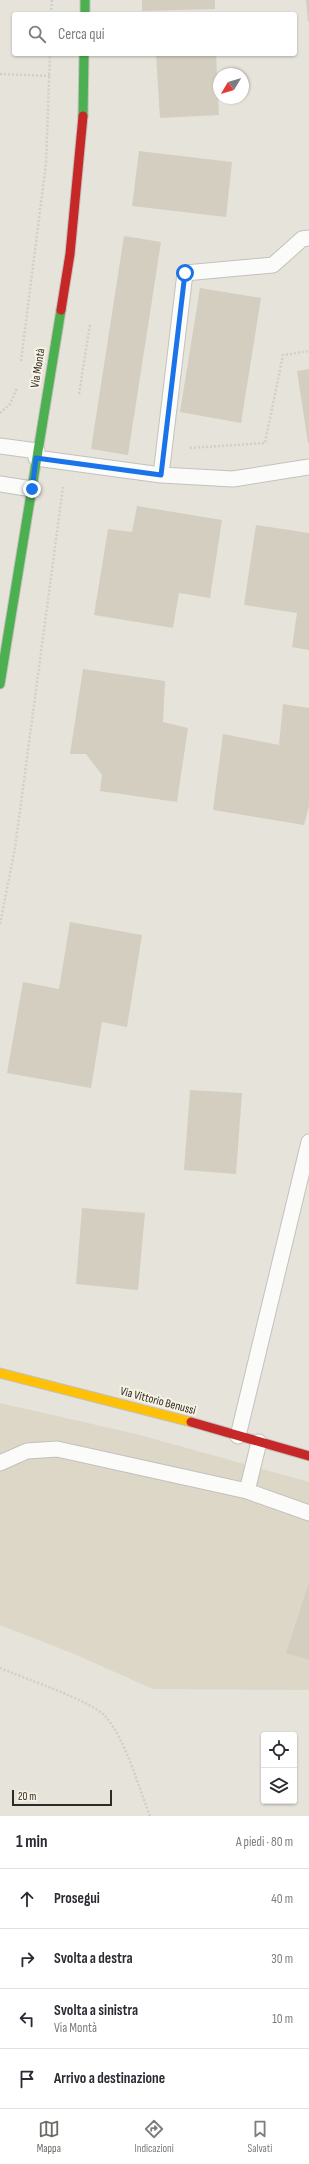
<!DOCTYPE html>
<html lang="it">
<meta charset="utf-8">
<style>
:root{--surface:#fff;--page:#f7f7f7;--text:#2b2b33;--muted:#7c7c81;--line:#e1e1e2;--accent:#6e6b65}
body{margin:0;font-family:"Sofia Sans Condensed",sans-serif;background:var(--page);color:var(--text)}
.controls{position:absolute;right:12px;bottom:12px;display:grid;overflow:hidden;border-radius:4px;box-shadow:0 1px 3px #0004}
.controls button{width:36px;height:36px;display:grid;place-items:center;padding:0;border:0;border-bottom:1px solid var(--line);background:var(--surface);color:var(--text);font:20px sans-serif}
.compass{position:absolute;left:213px;top:68px;width:36px;height:36px;border-radius:50%;background:var(--surface);box-shadow:0 1px 3px #0004;rotate:232deg}
.scale{position:absolute;left:12px;bottom:10px;width:100px;box-sizing:border-box;padding-left:4px;border:2px solid #2d2b25;border-top:0;font-size:11px;line-height:14px;white-space:nowrap;color:#2d2b25;-webkit-text-stroke:3px #f8f2e3;paint-order:stroke}
.stop{position:absolute;width:12px;height:12px;margin:-9px;border:3px solid #1a73e8;border-radius:50%;background:#fff}
.stop.end{background:#1a73e8;border-color:#fff;box-shadow:0 1px 4px #0008}
.list{margin:0;padding:0;list-style:none}
h2{display:flex;justify-content:space-between;align-items:center;height:52px;margin:0;padding:0 16px;font-size:17px}
h2 small{font-size:13px;font-weight:400;color:var(--muted)}
.list li{display:grid;grid-template-columns:26px 1fr auto;gap:12px;align-items:center;box-sizing:border-box;height:60px;padding:0 16px;border-top:1px solid var(--line)}
.list b{display:block;font-size:15px;white-space:nowrap}
.list p{margin:0;font-size:13px;white-space:nowrap;color:var(--muted)}
.list em{font-size:13px;font-style:normal;color:var(--muted)}
.icon{flex:none;width:22px;height:22px;fill:none;stroke:currentColor;stroke-width:2;stroke-linecap:round;stroke-linejoin:round}
.map{position:relative;flex:none;width:309px;height:1816px;overflow:hidden}
.search{position:absolute;background:var(--surface);box-shadow:0 1px 3px #0004;left:12px;right:12px;top:12px;height:44px;display:flex;align-items:center;gap:10px;box-sizing:border-box;padding:0 14px;border-radius:4px;color:var(--muted);font-size:15px}
.sheet{height:292px;background:var(--surface)}
nav{display:flex;justify-content:space-around;align-items:center;box-sizing:border-box;height:56px;border-top:1px solid var(--line);background:var(--surface);font-size:11px;color:var(--muted)}
nav a{display:grid;justify-items:center;gap:2px}
nav .on{color:var(--accent)}
.map>svg:first-child{display:block}
.built{fill:#ddd7c7}
.building{fill:#d3cec0}
.lines{fill:none;stroke-linecap:round;stroke-linejoin:round}
.lane-casing{stroke:#c4c1bc;stroke-width:17}
.fast-casing{stroke:#c4c1bc;stroke-width:11}
.slow-casing{stroke:#c4c1bc;stroke-width:11}
.jam-casing{stroke:#c4c1bc;stroke-width:11}
.path{stroke:#d1cfcd;stroke-width:2.5;stroke-dasharray:2 2;stroke-linecap:butt}
.lane{stroke:#fbfbfa;stroke-width:15}
.fast{stroke:#4caf50;stroke-width:9}
.slow{stroke:#ffc107;stroke-width:9}
.jam{stroke:#c62828;stroke-width:9}
.route{stroke:#1a73e8;stroke-width:5}
.labels{text-anchor:middle;dominant-baseline:central;stroke-width:4;stroke-linejoin:round;paint-order:stroke}
.street-label{font-size:12px;fill:#2d2b25;stroke:#f8f2e3}
</style>
<div class="map">
<svg width="309" height="1816" viewBox="0 0 309 1816">
<rect width="100%" height="100%" fill="#e6e3db"/>
<!-- built -->
<path class="built" d="M0 1403 136 1434 309 1482V1690L153 1689 74 1654 0 1625Z"/>
<!-- building -->
<path class="building" d="M142 0H215V9L142 11Z
M306 0H309V22H308Z
M156 54H216L219 115 160 118Z
M139 151 232 162 226 217 132 206Z
M124 236 161 242 128 455 91 449Z
M200 288 261 298 241 423 180 412Z
M309 369V443H308L297 371Z
M137 506 222 520 210 598 179 593 173 628 94 615 108 529 132 532Z
M256 525 309 533V650L292 647 297 613 244 605Z
M83 669 165 681 163 722 188 728 177 802 100 791 102 775 86 754H70Z
M283 704 309 708V806L304 825 213 810 223 734 279 745Z
M70 922 142 935 127 1027 102 1022 91 1088 7 1073 23 982 59 989Z
M190 1090 242 1093 236 1174 184 1170Z
M82 1208 145 1213 138 1290 76 1284Z
M309 1582V1660L286 1653Z"/>
<g class="lines">
<defs>
<path id="lane" d="M0 446 37 451
M36 458 161 475 185 273 273 265 302 239 309 238
M161 475 233 479 309 467
M0 484 32 489
M238 1436 309 1142
M0 1463 27 1451 57 1449 247 1491 309 1513
M247 1491 259 1442"/>
<path id="fast" d="M85 0V14
M83 116 84 54
M0 684 61 310"/>
<path id="slow" d="M0 1373 191 1422"/>
<path id="jam" d="M61 310 70 254 83 116
M191 1422 309 1456"/>
</defs>
<!-- lane casing -->
<use href="#lane" class="lane-casing"/>
<!-- fast casing -->
<use href="#fast" class="fast-casing"/>
<!-- slow casing -->
<use href="#slow" class="slow-casing"/>
<!-- jam casing -->
<use href="#jam" class="jam-casing"/>
<!-- path -->
<path class="path" d="M51 14 52 0
M0 74 50 76
M21 361 46 163 50 54
M79 394 90 324
M0 413 10 404 17 388
M190 448 265 443 283 355 309 351
M0 924 15 848 63 487
M0 1668C23 1678 90 1700 105 1716 125 1738 139 1788 150 1816"/>
<!-- lane -->
<use href="#lane" class="lane"/>
<!-- fast -->
<use href="#fast" class="fast"/>
<!-- slow -->
<use href="#slow" class="slow"/>
<!-- jam -->
<use href="#jam" class="jam"/>
</g>
<g class="lines">
<!-- route -->
<path class="route" d="M32 489 36 458 161 475 185 273"/>
</g>
<g class="labels">
<!-- street labels -->
<g class="street-label">
<text transform="translate(38 368) rotate(-81)">Via Montà</text>
<text transform="translate(158 1401) rotate(15)">Via Vittorio Benussi</text>
</g>
</g>
</svg>
<div class="controls">
<button><svg class="icon" aria-label="locate" viewBox="0 0 24 24"><circle cx="12" cy="12" r="6"/><path d="M12 2v4M12 18v4M2 12h4M18 12h4"/></svg></button>
<button><svg class="icon" aria-label="layers" viewBox="0 0 24 24"><path d="M12 4l9 5-9 5-9-5zM3 14l9 5 9-5"/></svg></button>
</div>
<svg class="compass" viewBox="-18 -18 36 36"><path d="M0-13l5 13h-10z" fill="#e53935"/><path d="M0 13l5-13h-10z" fill="#7c7c81"/></svg>
<div class="scale">20 m</div>
<div class="stop" style="left:185px;top:273px"></div>
<div class="stop end" style="left:32px;top:489px"></div>
<div class="search"><svg class="icon" aria-label="search" viewBox="0 0 24 24"><circle cx="10" cy="10" r="6"/><path d="M15 15l6 6"/></svg>Cerca qui</div>
</div>
<section class="sheet">
<h2>1 min<small>A piedi · 80 m</small></h2>
<ul class="list">
<li><svg class="icon" aria-label="ahead" viewBox="0 0 24 24"><path d="M12 20V5M6 11l6-6 6 6"/></svg><div><b>Prosegui</b></div><em>40 m</em></li>
<li><svg class="icon" aria-label="right" viewBox="0 0 24 24"><path d="M7 20v-9h11M14 6l5 5-5 5"/></svg><div><b>Svolta a destra</b></div><em>30 m</em></li>
<li><svg class="icon" aria-label="left" viewBox="0 0 24 24"><path d="M17 20v-9H6M10 6l-5 5 5 5"/></svg><div><b>Svolta a sinistra</b><p>Via Montà</p></div><em>10 m</em></li>
<li><svg class="icon" aria-label="arrive" viewBox="0 0 24 24"><path d="M6 21V4h12l-3 4 3 4H6"/></svg><div><b>Arrivo a destinazione</b></div></li>
</ul>
</section>
<nav>
<a class="on"><svg class="icon" aria-label="map" viewBox="0 0 24 24"><path d="M3 6l6-2 6 2 6-2v14l-6 2-6-2-6 2zM9 4v14M15 6v14"/></svg>Mappa</a>
<a><svg class="icon" aria-label="directions" viewBox="0 0 24 24"><path d="M12 3l9 9-9 9-9-9zM9 14v-3h6M13 9l2 2-2 2"/></svg>Indicazioni</a>
<a><svg class="icon" aria-label="saved" viewBox="0 0 24 24"><path d="M7 4h10v16l-5-4-5 4z"/></svg>Salvati</a>
</nav>
